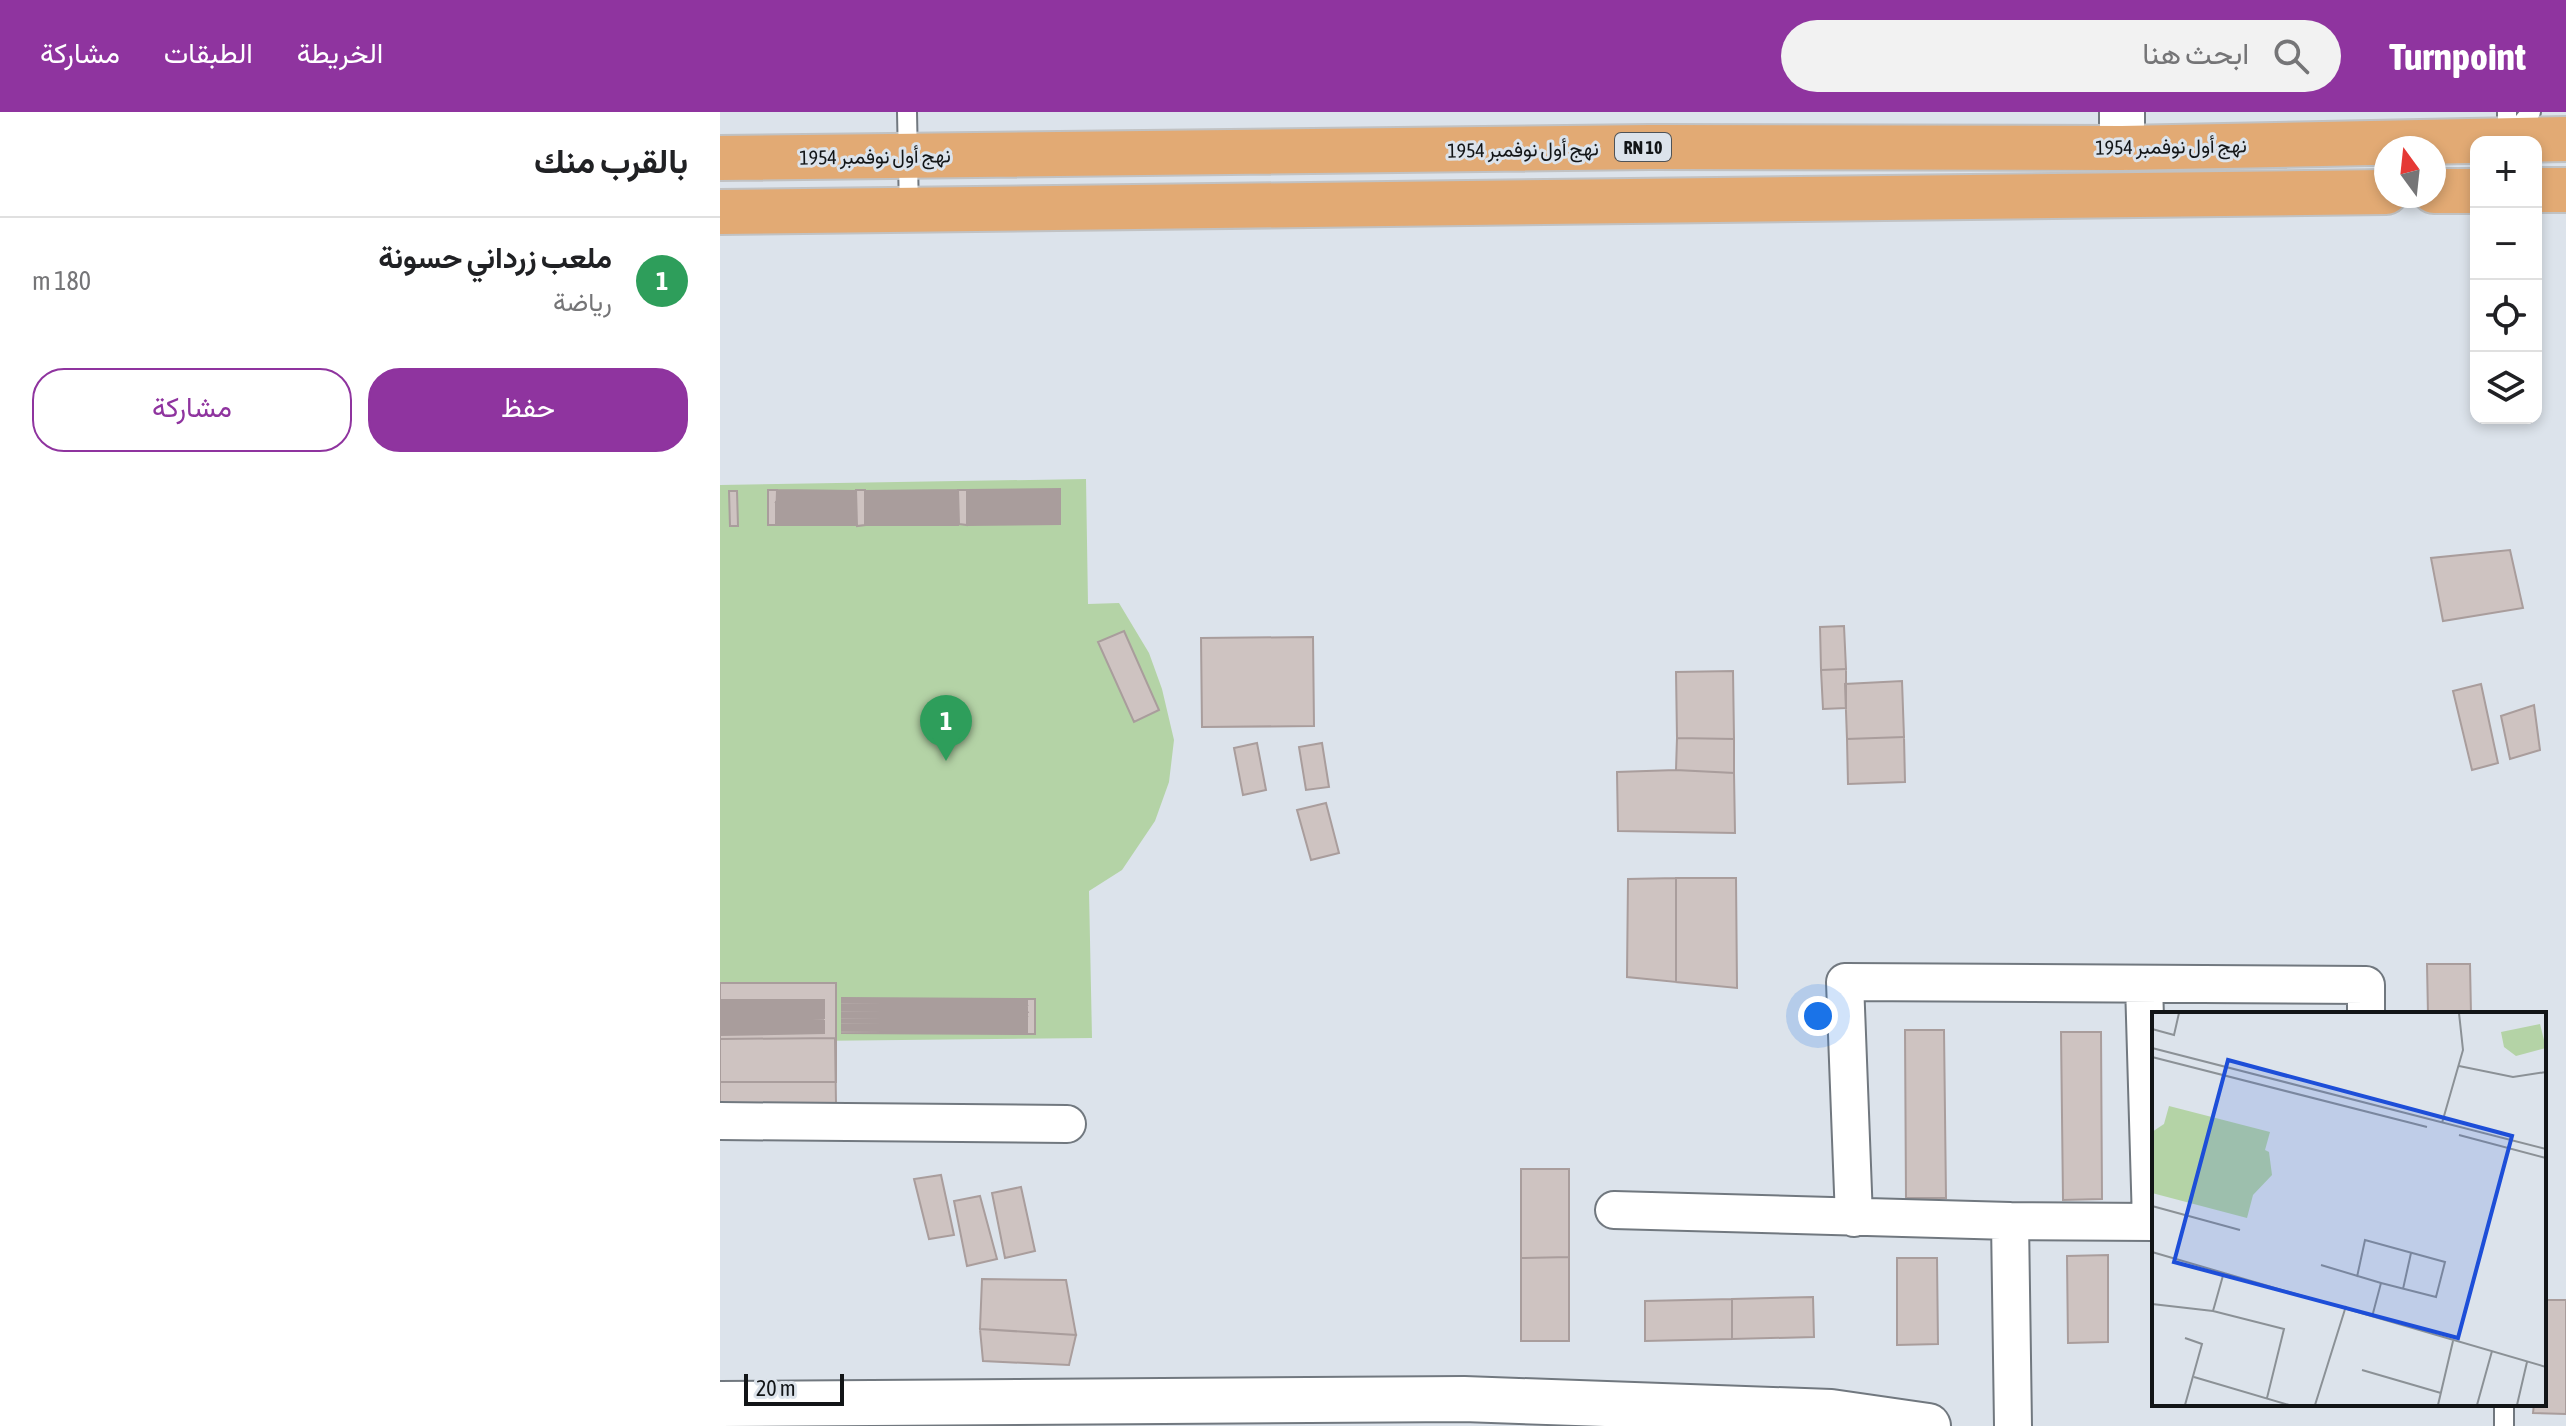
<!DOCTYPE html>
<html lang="ar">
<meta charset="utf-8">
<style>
:root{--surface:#fff;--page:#f2f2f2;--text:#202124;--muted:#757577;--line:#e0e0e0;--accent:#8f349f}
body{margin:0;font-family:"Asap Condensed",Vazirmatn,sans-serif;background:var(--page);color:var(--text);direction:rtl}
.controls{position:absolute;right:24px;top:24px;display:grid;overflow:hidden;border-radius:16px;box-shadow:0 4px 12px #0003}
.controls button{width:72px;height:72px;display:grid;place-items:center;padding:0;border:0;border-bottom:2px solid var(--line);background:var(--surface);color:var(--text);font:40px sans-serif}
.compass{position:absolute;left:1654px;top:24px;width:72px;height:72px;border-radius:50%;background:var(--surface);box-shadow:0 4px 12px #0003;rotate:345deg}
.scale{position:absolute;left:24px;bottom:20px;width:100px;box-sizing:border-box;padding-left:8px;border:4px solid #121517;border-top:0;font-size:22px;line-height:28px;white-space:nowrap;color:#121517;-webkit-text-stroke:6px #dce3eb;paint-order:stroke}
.you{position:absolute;left:1098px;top:904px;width:28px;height:28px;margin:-20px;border:6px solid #fff;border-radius:50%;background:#1a73e8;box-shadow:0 0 0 12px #1a73e833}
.badge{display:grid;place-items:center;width:52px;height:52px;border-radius:50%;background:var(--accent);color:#fff;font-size:26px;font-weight:700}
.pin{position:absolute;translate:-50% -66px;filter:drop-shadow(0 2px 4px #0008)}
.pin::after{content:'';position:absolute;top:42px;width:28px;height:24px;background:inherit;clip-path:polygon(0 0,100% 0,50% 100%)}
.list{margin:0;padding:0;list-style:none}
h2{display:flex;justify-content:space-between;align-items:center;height:104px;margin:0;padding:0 32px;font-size:34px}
h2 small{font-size:26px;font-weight:400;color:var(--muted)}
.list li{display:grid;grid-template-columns:52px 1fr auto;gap:24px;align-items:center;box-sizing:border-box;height:128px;padding:0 32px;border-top:2px solid var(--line)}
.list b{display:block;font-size:30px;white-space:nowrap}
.list p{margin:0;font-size:26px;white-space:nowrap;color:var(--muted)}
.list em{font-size:26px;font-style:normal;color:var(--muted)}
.actions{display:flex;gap:16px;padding:24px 32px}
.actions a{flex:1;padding:18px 0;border:2px solid var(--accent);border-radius:32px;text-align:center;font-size:28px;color:var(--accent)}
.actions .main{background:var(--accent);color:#fff}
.icon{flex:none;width:44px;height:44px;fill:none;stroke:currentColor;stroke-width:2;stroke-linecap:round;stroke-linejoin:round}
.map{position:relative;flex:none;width:1846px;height:1314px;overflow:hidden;direction:ltr}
header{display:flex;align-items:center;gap:48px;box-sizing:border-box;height:112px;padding:0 40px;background:var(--accent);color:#fff}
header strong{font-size:38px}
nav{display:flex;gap:44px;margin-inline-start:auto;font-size:28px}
.search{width:560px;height:72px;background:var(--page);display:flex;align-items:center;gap:20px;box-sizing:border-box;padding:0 28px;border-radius:44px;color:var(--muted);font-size:30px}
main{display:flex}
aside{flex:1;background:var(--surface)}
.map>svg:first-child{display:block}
.green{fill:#b4d3a6}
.building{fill:#cec3c1;stroke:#a99d9c;stroke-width:2}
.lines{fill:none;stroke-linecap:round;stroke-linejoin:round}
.service-casing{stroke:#71787f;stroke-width:22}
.minor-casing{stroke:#71787f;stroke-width:40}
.tertiary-casing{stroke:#71787f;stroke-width:48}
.trunk-casing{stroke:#c1c2c3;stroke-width:48}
.service{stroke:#fff;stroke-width:18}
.minor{stroke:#fff;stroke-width:36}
.tertiary{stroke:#fff;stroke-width:44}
.trunk{stroke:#e2aa74;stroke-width:44}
.labels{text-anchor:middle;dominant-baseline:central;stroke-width:6;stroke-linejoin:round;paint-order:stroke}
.shield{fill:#dce3eb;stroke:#4f5357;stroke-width:2}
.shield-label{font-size:18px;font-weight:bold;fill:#121517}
.street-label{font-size:20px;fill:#121517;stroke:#dce3eb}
.inset-road{fill:none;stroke:#8b9196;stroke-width:2}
.view{fill:#1d4ed8;fill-opacity:0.15;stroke:#1d4ed8;stroke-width:4}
.inset-edge{fill:none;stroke:#121517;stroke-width:4}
</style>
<header>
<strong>Turnpoint</strong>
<div class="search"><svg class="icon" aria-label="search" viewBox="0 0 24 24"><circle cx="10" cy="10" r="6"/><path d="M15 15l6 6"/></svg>ابحث هنا</div>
<nav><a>الخريطة</a><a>الطبقات</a><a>مشاركة</a></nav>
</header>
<main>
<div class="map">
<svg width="1846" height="1314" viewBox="0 0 1846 1314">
<rect width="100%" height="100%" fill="#dce3eb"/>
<!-- green -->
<path class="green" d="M366 367 368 492 399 491 429 541 442 577 454 628 449 670 435 709 402 758 369 779 372 926 0 930V373Z"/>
<!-- building -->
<path class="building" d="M340 377V379L247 380V378Z
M48 378H57L56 413H48Z
M57 378 136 379V381L57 380Z
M136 378H145V413L137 414Z
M238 378V380L145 381V379Z
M238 378H247V413L239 412Z
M9 379H17L18 414H10Z
M340 379V381H247V380Z
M57 380 136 381 57 382Z
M238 380V381L145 382V381Z
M238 381V383L145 384V382Z
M247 381H340V382L247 383Z
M57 382H136V384L57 383Z
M340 382V384L247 385V383Z
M57 383 136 384V385H57Z
M238 383V385H145V384Z
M340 384V386H247V385Z
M57 385H136V387H57Z
M145 385H238V386L145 387Z
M238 386V388L145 389V387Z
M247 386H340V388H247Z
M57 387H136V389L57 388Z
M57 388 136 389V390H56Z
M238 388V390H145V389Z
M247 388H340L247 390Z
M340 389V390L247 391V390Z
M56 390H136V392L56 391Z
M145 390H238L145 392Z
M340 390V392L247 393V391Z
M56 391 136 392V394L56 393Z
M238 391V393L145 394V392Z
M340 392V394L247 393Z
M56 393 136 394V395H56Z
M238 393V394L145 396V394Z
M238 394V396H145Z
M247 394H340V396H247Z
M56 395H136L56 396Z
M56 396 136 397V398H56Z
M238 396V398H145V397Z
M247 396H340V397L247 398Z
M340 397V399H247V398Z
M56 398H136V400H56Z
M145 398H238V400H145Z
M247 399H340V401H247Z
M56 400H136V402H56Z
M145 400H238V401L145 402Z
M238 401V403H145V402Z
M247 401H340V402L247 403Z
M56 402H136V404L56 403Z
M340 402V403L247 405V403Z
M56 403 136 404V405L56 404Z
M145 403H238V405H145Z
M340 403V405L247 406V405Z
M56 404 136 405V407L56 406Z
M145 405H238V406L145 407Z
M340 405V407L247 408V406Z
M56 406 136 407V409L56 408Z
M238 406V407L145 409V407Z
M238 407V409L145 410V409Z
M340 407V409H247V408Z
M56 408 136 409V410H56Z
M238 409V411H145V410Z
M247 409H340V410L247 411Z
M56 410H136L56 411Z
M340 410V412L247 413V411Z
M56 411 136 412V413H56Z
M145 411H238V413H145Z
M1790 438 1803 496 1723 509 1711 446Z
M1124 514 1126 557 1101 558 1100 515Z
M404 519 439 598 414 610 378 530Z
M593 525 594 614 482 615 481 526Z
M1126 557V596L1103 597 1101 558Z
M1013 559 1014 627 957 626 956 560Z
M1182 569 1184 625 1127 627 1125 572Z
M1761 572 1778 651 1752 658 1733 579Z
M1814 593 1820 638 1790 647 1781 604Z
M1184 625 1185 670 1128 672 1127 627Z
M957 626 1014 627V661L956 658Z
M537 631 546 678 523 683 514 636Z
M602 631 609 675 586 678 579 635Z
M956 658 1014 661 1015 721 898 719 897 660Z
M606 691 619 741 591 748 577 698Z
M956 766H1016L1017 876 956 870Z
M956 766V870L907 865 908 767Z
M1707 852H1750L1751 902H1708Z
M0 871H116V970H0Z
M122 886 307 887V889L122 888Z
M307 887H315V922H307Z
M0 888H104V889Z
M122 888 307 889V891L122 890Z
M104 889V891L0 892V890Z
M122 890 307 891V893L122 891Z
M104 891V893H0V892Z
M122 891 307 893V894L122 893Z
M0 893H104L0 895Z
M122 893 307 894 306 896 122 895Z
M104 894V896L0 897V895Z
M122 895 306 896 122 897Z
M104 896V898H0V897Z
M122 897H306V899L122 898Z
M0 898H104L0 900Z
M122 898 306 899 307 900H122Z
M104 899V901L0 902V900Z
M122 900H307L306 902Z
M104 901V902L0 903V902Z
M122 901 306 902 307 904 122 903Z
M104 902V904L0 905V903Z
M122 903 307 904V906L122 905Z
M104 904V906H0V905Z
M122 905 307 906V907L122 906Z
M0 906H104L0 908Z
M122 906 307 907V909L122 908Z
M0 908H104L0 910Z
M122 908 307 909V911L122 910Z
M104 909V911L0 912V910Z
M122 910 307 911H122Z
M104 911V913H0V912Z
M122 911 307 912V914L122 913Z
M0 913H104L0 915Z
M122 913 307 914V915H122Z
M104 914V916L0 917V915Z
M122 915H307V917L122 916Z
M104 916V917L0 918V917Z
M122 916 307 917V919L122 918Z
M104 917V919L0 920V918Z
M122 918 307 919V920L122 919Z
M1185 918H1224L1226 1086H1186Z
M104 919V921H0V920Z
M122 919 307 920V922L122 921Z
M1341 920H1381L1382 1087 1343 1088Z
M0 921H104L0 923Z
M115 926 116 992 0 994V927Z
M801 1057H849V1145L801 1146Z
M221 1063 234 1123 209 1127 194 1067Z
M301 1075 315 1139 285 1146 272 1081Z
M260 1084 277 1147 247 1154 234 1089Z
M1388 1143V1230L1348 1231 1347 1144Z
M849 1145V1229H801V1146Z
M1177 1146H1217L1218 1232 1177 1233Z
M262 1167 346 1168 356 1223 260 1217Z
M1093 1185 1094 1225 1012 1227V1187Z
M1012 1187V1227L925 1229V1189Z
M1824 1188H1846V1302L1813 1301 1814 1292H1824Z
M260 1217 356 1223 349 1253 263 1249Z"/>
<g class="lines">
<defs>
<path id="service" d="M187 0 189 99
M1787 0V28
M1792 23 1811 0
M1784 1314V1292"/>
<path id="minor" d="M1424 872 1431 1110
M0 1009 347 1012
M894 1098 1290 1109 1293 1314
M1134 1106 1125 870 1646 873V902
M1290 1109 1434 1110"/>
<path id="tertiary" d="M1402 0V36
M0 1292 744 1287 1111 1300 1208 1314"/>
<path id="trunk" d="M0 46 930 35 1402 36 1846 27
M1816 78H1846
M1714 79H1756
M0 100 1666 80"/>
</defs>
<!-- service casing -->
<use href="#service" class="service-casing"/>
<!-- minor casing -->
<use href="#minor" class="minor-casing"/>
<!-- tertiary casing -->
<use href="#tertiary" class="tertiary-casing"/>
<!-- trunk casing -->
<use href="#trunk" class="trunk-casing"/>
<!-- service -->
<use href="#service" class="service"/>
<!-- minor -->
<use href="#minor" class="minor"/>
<!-- tertiary -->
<use href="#tertiary" class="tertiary"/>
<!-- trunk -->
<use href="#trunk" class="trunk"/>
</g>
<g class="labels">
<!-- shield labels -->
<rect class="shield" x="895" y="21" width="56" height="28" rx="6"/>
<g class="shield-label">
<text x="923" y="35">RN 10</text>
</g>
<!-- street labels -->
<g class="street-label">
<text transform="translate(1451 34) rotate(-1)">نهج أول نوفمبر 1954</text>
<text transform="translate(803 37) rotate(-1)">نهج أول نوفمبر 1954</text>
<text transform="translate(155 44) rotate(-1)">نهج أول نوفمبر 1954</text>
</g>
</g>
<!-- overview -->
<g transform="translate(1432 900)">
<rect width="394" height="394" fill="#dce3eb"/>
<path d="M388 12 394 36 364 44 352 35 349 20ZM17 94 118 120 113 138 117 140 120 163 101 183 95 206 0 181V120L12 112Z" fill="#b4d3a6"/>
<path class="inset-road" d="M0 17 22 23 27 1M0 36 394 137M0 45 275 115M307 54 361 65 394 60M290 111 311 38 307 1M307 123 394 146M0 194 88 218M0 240 394 355M169 253 229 271 220 305M205 265 213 228 293 250 284 285 229 271M251 277 259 241M0 292 61 299 132 317 115 386M61 299 72 260M210 358 289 381M42 365 137 393M33 393 50 332 33 326M163 393 194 294M286 393 301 329M325 393 340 339M365 393 375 350"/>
<path class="view" d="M76 48 360 124 306 326 22 250Z"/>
<rect width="394" height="394" class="inset-edge"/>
</g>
</svg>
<div class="controls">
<button>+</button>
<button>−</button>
<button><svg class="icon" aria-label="locate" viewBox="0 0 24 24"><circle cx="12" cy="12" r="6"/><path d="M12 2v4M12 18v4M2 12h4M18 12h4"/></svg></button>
<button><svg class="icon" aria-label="layers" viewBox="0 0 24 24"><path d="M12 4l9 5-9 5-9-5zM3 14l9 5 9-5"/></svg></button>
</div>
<svg class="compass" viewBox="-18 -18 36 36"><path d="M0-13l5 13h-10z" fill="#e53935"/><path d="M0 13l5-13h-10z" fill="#757577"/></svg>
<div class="scale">20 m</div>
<div class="you"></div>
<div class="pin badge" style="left:226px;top:649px;background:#2e9e5b">1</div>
</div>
<aside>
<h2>بالقرب منك<small></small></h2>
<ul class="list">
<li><span class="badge" style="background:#2e9e5b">1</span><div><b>ملعب زرداني حسونة</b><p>رياضة</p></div><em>180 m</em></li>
</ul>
<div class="actions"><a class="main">حفظ</a><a>مشاركة</a></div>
</aside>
</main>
